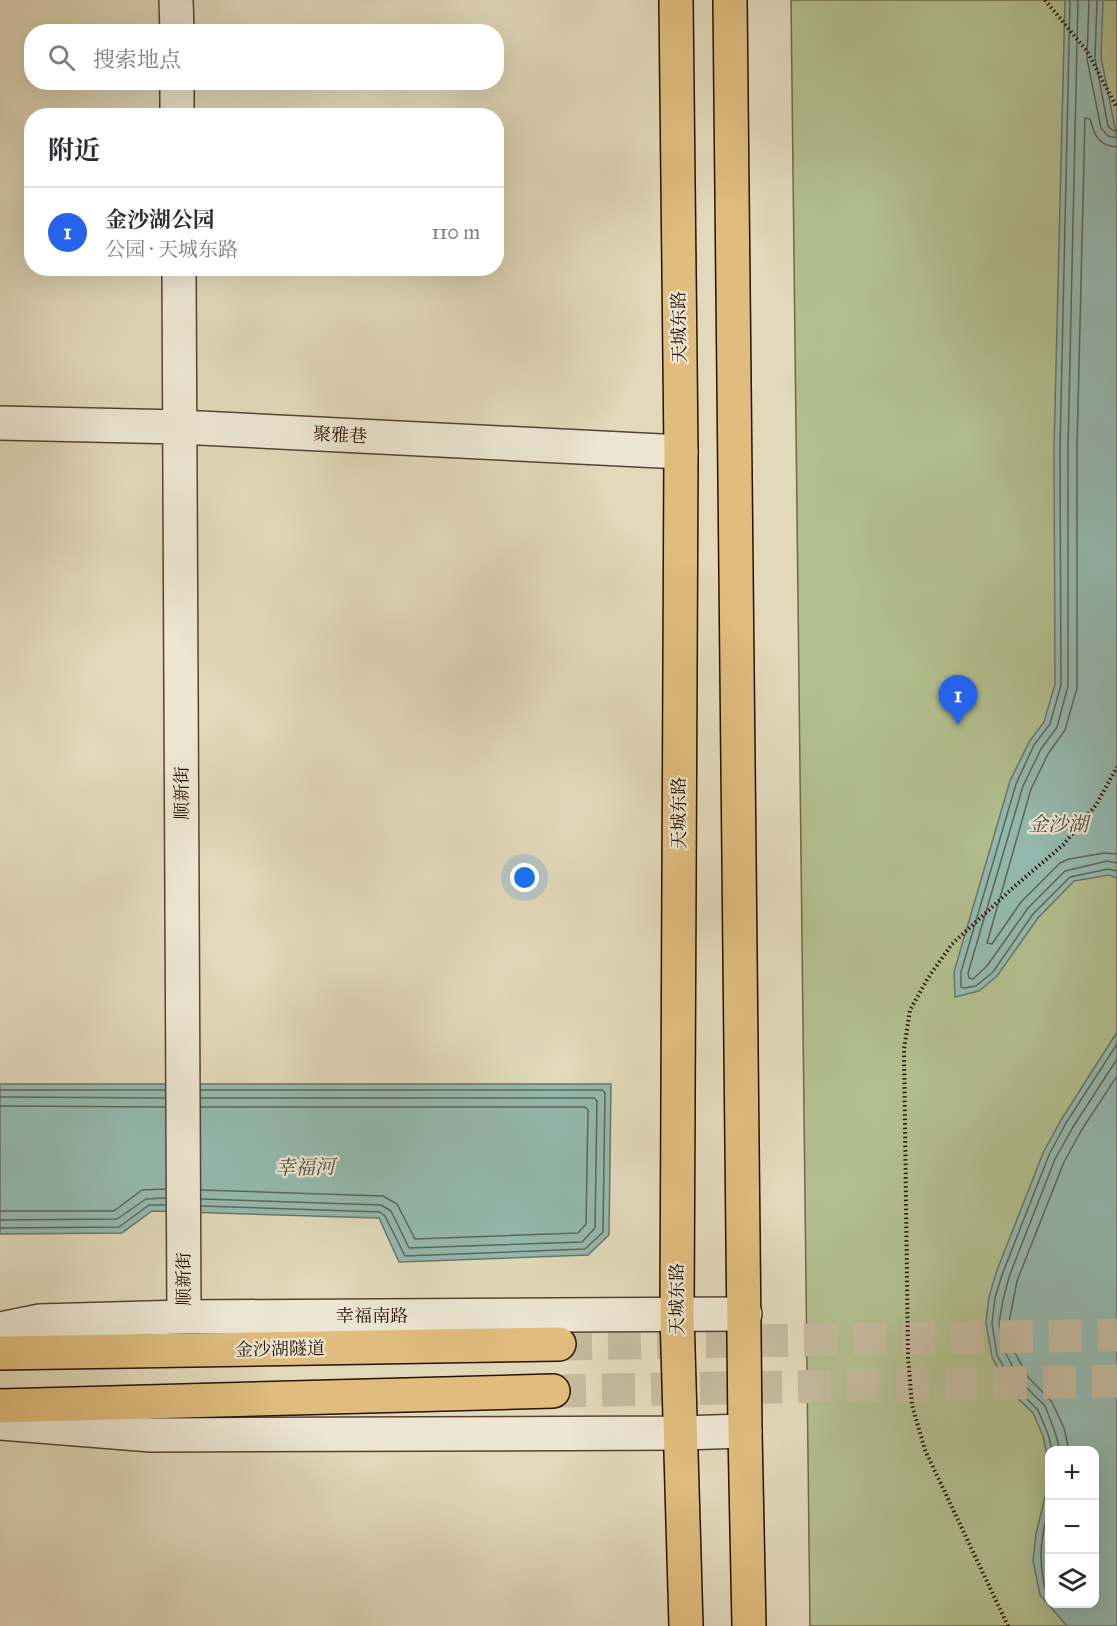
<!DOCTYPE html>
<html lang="zh">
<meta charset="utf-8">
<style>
:root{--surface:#fff;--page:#f7f7f7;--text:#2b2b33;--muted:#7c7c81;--line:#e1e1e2;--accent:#2563eb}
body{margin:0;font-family:"IM FELL Great Primer","Noto Serif SC",serif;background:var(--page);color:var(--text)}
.controls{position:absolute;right:18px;bottom:18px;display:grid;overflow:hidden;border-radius:12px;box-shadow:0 6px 24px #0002}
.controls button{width:54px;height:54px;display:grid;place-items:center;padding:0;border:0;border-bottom:2px solid var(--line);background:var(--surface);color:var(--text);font:30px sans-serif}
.you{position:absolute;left:525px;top:878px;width:21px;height:21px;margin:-15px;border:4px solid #fff;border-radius:50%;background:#1a73e8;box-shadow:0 0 0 9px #1a73e833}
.badge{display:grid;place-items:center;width:39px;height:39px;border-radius:50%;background:var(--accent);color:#fff;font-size:20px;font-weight:700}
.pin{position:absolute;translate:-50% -50px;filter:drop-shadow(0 2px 3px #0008)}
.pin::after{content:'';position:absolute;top:32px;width:21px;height:18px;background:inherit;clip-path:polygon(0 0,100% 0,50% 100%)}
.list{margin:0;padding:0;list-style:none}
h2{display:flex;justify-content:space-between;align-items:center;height:78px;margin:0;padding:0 24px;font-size:26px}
h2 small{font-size:20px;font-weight:400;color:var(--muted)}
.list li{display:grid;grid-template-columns:39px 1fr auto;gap:18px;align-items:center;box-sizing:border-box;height:90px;padding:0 24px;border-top:2px solid var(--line)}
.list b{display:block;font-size:22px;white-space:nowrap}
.list p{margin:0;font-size:20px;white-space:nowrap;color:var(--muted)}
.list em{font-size:20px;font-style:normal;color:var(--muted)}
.icon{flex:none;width:33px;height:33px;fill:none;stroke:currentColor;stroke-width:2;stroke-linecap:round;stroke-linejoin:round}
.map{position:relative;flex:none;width:1117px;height:1626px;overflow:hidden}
.search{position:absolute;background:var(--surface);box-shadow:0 6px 24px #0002;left:24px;top:24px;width:480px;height:66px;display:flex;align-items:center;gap:15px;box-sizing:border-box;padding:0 21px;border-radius:24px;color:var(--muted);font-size:22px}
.panel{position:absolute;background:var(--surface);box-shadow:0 6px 24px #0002;left:24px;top:108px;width:480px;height:168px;border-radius:24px}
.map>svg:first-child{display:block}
.green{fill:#b3bf8f;stroke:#6e684a;stroke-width:1.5;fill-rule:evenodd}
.water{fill:#94bab0;stroke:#69766b;stroke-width:1.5;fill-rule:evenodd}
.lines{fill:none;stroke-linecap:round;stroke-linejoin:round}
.shore{stroke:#5e655a;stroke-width:1.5}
.major-tunnel{stroke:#c5bb9f;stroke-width:33;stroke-dasharray:33 16;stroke-linecap:butt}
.minor-casing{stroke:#564232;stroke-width:36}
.major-casing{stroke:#281004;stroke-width:36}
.path{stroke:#281004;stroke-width:4;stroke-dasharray:1.5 3;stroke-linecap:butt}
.minor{stroke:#ece6d2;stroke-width:33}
.major{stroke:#e0bc7d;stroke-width:33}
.labels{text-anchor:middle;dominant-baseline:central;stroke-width:4.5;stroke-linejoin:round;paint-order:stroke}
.street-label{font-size:18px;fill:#281004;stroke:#ece6d2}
.water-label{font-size:20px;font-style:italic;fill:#4e4c40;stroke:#ece6d2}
</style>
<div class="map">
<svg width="1117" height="1626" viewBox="0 0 1117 1626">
<rect width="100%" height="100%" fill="#e1d9ba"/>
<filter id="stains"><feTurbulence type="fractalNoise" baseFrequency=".00333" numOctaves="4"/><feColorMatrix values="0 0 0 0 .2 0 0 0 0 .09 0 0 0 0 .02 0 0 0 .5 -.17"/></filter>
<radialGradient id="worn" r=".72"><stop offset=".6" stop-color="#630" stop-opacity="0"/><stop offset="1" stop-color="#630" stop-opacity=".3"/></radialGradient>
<!-- green -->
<path class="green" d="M791 0H1117V1626H810ZM1050 1450H1094V1604H1050Z"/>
<!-- water -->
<path class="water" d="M1065 0H1103L1101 57 1117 138V878L1109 875 1074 881 1038 918 997 976 979 991 955 997 954 972 1010 781 1029 742 1044 722 1055 684 1054 448Z
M1117 1032V1626H1067L1040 1595 1033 1561 1036 1534 1046 1493 1048 1461 1043 1436 1033 1413 1010 1391 992 1357 986 1323 989 1297 996 1273 1043 1153 1061 1120ZM1094 1450V1604H1050V1450Z
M0 1084H611L609 1235 588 1255 399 1262 379 1218 152 1211 122 1233 0 1234Z"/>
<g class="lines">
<!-- shore -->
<path class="shore" d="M1070 0 1060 448 1061 685 1050 724 1034 745 1016 784 961 972V987L964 988 976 986 993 972 1033 914 1070 877 1108 869 1117 871
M1078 0 1068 448V686L1057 727 1041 749 1023 786 968 973 969 978 973 979 987 966 1028 908 1065 871 1107 861 1117 863
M1089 0 1087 59 1101 128 1108 136 1117 138
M1097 0 1095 58 1108 126 1112 130 1117 131
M1117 147C1099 146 1094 135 1090 119L1085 118 1077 448V688L1065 730 1048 754 1031 789 987 943 992 944 1021 902 1060 863 1069 859 1104 853 1117 854
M0 1090H165
M201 1090H602L605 1093 603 1232 585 1249 405 1256 385 1216 380 1212 201 1206
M0 1097 165 1098
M201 1098H594L597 1101 595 1228 582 1242 409 1248 391 1211 381 1205 201 1199
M0 1106 165 1107
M201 1107H585L588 1110 586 1224 578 1233 415 1239 397 1204 383 1196 201 1190
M0 1211H114L142 1190 165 1189
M0 1220 117 1219 146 1199 165 1198
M0 1228 119 1227 149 1205H165
M1052 1450 1048 1434 1038 1410 1015 1387 997 1355 992 1323 995 1298 1002 1275 1049 1155 1066 1123 1117 1044
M1060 1450 1055 1432 1045 1406 1021 1382 1005 1352 999 1323 1003 1300 1009 1277 1055 1159 1073 1127 1117 1059
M1069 1450 1064 1428 1052 1402 1028 1377 1013 1349 1009 1322 1017 1281 1064 1162 1081 1131 1117 1076
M1050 1503C1043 1530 1038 1551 1043 1578 1044 1585 1045 1591 1050 1596"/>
<!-- major-tunnel -->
<path class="major-tunnel" d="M559 1344 1117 1335
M553 1391 1117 1381"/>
<defs>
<path id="minor" d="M176 0 177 32
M177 82V116
M179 268 184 1317
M0 423 180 427 681 452
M0 1329 40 1321 184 1317 745 1314
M0 1423 151 1435 681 1433 745 1431"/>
<path id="major" d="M676 0 681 452 677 1314 686 1626
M730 0 745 1431 749 1626
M0 1353 559 1344
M0 1406 553 1391"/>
</defs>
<!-- minor casing -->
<use href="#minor" class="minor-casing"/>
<!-- major casing -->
<use href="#major" class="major-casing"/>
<!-- path -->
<path class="path" d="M1045 0 1087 51 1117 108
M1008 1626 925 1450 912 1405 908 1357 904 1049 910 1010 928 978 952 944 1015 886 1063 845 1096 805 1117 767"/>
<!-- minor -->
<use href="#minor" class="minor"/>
<!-- major -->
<use href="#major" class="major"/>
</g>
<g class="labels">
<!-- street labels -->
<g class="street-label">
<text transform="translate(679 327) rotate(-91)">天城东路</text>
<text transform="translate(340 435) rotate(3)">聚雅巷</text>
<text transform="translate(182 793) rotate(-90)">顺新街</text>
<text transform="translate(679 813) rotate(-90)">天城东路</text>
<text transform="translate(184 1279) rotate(-90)">顺新街</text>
<text transform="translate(677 1299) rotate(-90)">天城东路</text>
<text x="372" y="1316">幸福南路</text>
<text transform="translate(280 1349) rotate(-1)">金沙湖隧道</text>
</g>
<!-- water labels -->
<g class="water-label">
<text x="1058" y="824">金沙湖</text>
<text transform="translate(305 1167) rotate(-1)">幸福河</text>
</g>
</g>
<rect width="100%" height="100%" filter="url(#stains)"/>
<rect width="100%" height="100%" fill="url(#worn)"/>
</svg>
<div class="controls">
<button>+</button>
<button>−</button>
<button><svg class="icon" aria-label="layers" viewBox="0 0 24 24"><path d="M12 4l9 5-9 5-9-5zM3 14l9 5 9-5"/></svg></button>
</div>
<div class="you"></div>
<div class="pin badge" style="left:958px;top:725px">1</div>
<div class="search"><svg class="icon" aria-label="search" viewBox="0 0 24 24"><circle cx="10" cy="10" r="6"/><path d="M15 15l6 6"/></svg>搜索地点</div>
<section class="panel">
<h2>附近<small></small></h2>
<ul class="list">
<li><span class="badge">1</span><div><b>金沙湖公园</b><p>公园 · 天城东路</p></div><em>110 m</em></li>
</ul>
</section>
</div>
